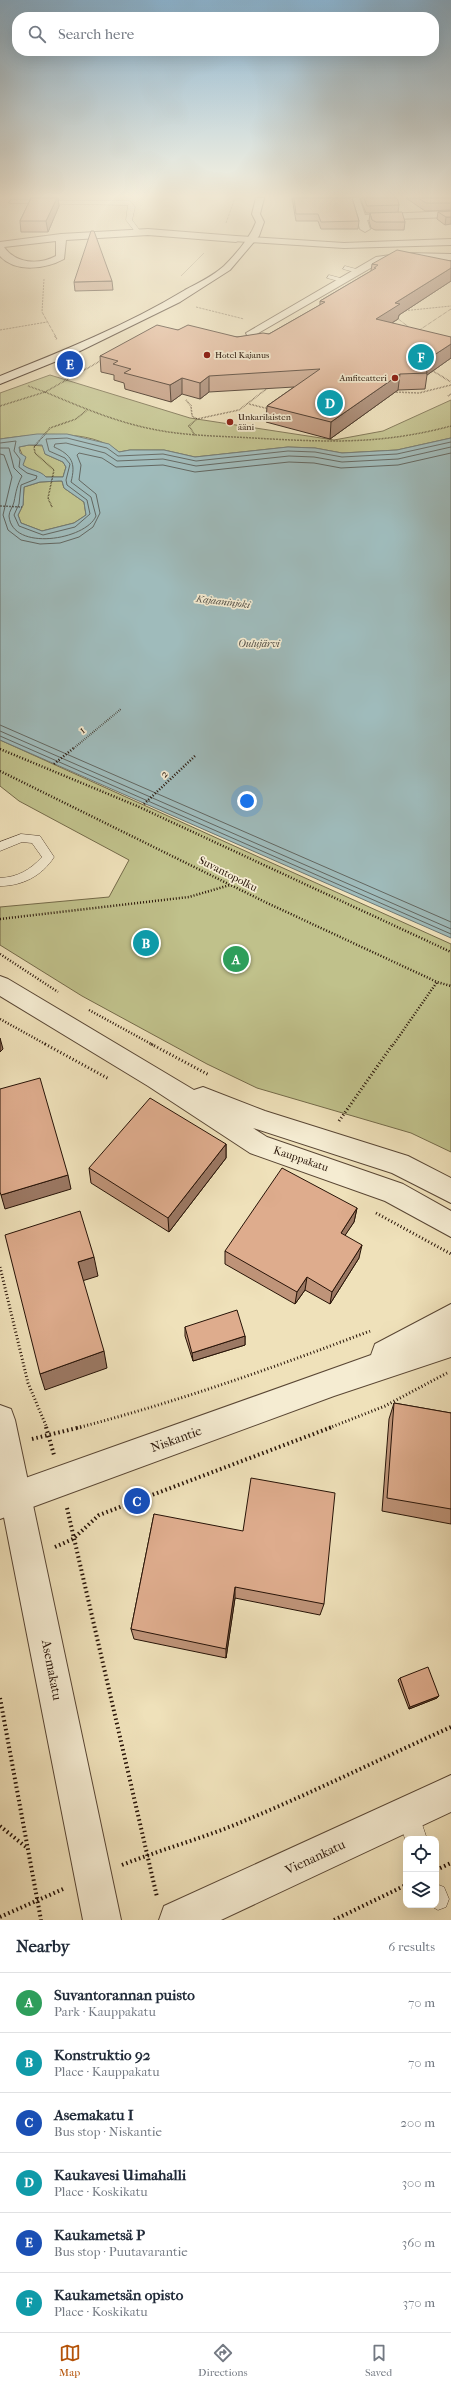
<!DOCTYPE html>
<meta charset="utf-8">
<style>
:root{--surface:#fff;--page:#f6f6f7;--text:#1f2937;--muted:#747a83;--line:#e0e1e3;--accent:#b45309}
body{margin:0;font-family:"IM FELL French Canon",serif;background:var(--page);color:var(--text)}
.controls{position:absolute;right:12px;bottom:12px;display:grid;overflow:hidden;border-radius:8px;box-shadow:0 4px 16px #0002}
.controls button{width:36px;height:36px;display:grid;place-items:center;padding:0;border:0;border-bottom:1px solid var(--line);background:var(--surface);color:var(--text);font:20px sans-serif}
.you{position:absolute;left:247px;top:801px;width:14px;height:14px;margin:-10px;border:3px solid #fff;border-radius:50%;background:#1a73e8;box-shadow:0 0 0 6px #1a73e833}
.badge{display:grid;place-items:center;width:26px;height:26px;border-radius:50%;background:var(--accent);color:#fff;font-size:13px;font-weight:700}
.pin{position:absolute;translate:-50% -50%;border:2px solid #fff;box-shadow:0 1px 4px #0006}
.list{margin:0;padding:0;list-style:none}
h2{display:flex;justify-content:space-between;align-items:center;height:52px;margin:0;padding:0 16px;font-size:17px}
h2 small{font-size:13px;font-weight:400;color:var(--muted)}
.list li{display:grid;grid-template-columns:26px 1fr auto;gap:12px;align-items:center;box-sizing:border-box;height:60px;padding:0 16px;border-top:1px solid var(--line)}
.list b{display:block;font-size:15px;white-space:nowrap}
.list p{margin:0;font-size:13px;white-space:nowrap;color:var(--muted)}
.list em{font-size:13px;font-style:normal;color:var(--muted)}
.icon{flex:none;width:22px;height:22px;fill:none;stroke:currentColor;stroke-width:2;stroke-linecap:round;stroke-linejoin:round}
.map{position:relative;flex:none;width:451px;height:1920px;overflow:hidden}
.search{position:absolute;background:var(--surface);box-shadow:0 4px 16px #0002;left:12px;right:12px;top:12px;height:44px;display:flex;align-items:center;gap:10px;box-sizing:border-box;padding:0 14px;border-radius:16px;color:var(--muted);font-size:15px}
.sheet{height:412px;background:var(--surface)}
nav{display:flex;justify-content:space-around;align-items:center;box-sizing:border-box;height:56px;border-top:1px solid var(--line);background:var(--surface);font-size:11px;color:var(--muted)}
nav a{display:grid;justify-items:center;gap:2px}
nav .on{color:var(--accent)}
.map>svg:first-child{display:block}
.green{fill:#c0c18b;stroke:#746a49}
.water{fill:#9fbbbb;stroke:#6f7873;fill-rule:evenodd}
.lines{fill:none;stroke-linecap:round;stroke-linejoin:round}
.shore{stroke:#636761;stroke-width:1}
.service-casing{stroke:#594634;stroke-width:1}
.minor-casing{stroke:#594634;stroke-width:2}
.tertiary-casing{stroke:#594634;stroke-width:2}
.secondary-casing{stroke:#271307;stroke-width:2}
.path-far5{stroke:#271307;stroke-width:1;stroke-dasharray:0.5 1;stroke-linecap:butt}
.path-far4{stroke:#271307;stroke-width:1.5;stroke-dasharray:0.5 1;stroke-linecap:butt}
.path-far3{stroke:#271307;stroke-width:2;stroke-dasharray:0.5 1.5;stroke-linecap:butt}
.path-far2{stroke:#271307;stroke-width:2.5;stroke-dasharray:1 2;stroke-linecap:butt}
.path-far1{stroke:#271307;stroke-width:3;stroke-dasharray:1 2.5;stroke-linecap:butt}
.path{stroke:#271307;stroke-width:4;stroke-dasharray:1.5 3;stroke-linecap:butt}
.service{fill:#f5ecd2;fill-rule:evenodd}
.minor{fill:#f5ecd2;fill-rule:evenodd}
.tertiary{fill:#f5ecd2;fill-rule:evenodd}
.secondary{fill:#f5ecd2;fill-rule:evenodd}
.wall{fill:#bf9479;stroke:#271307}
.shaded-wall{fill:#9b7863;stroke:#271307}
.building{fill:#deac8d;stroke:#271307}
.poi-dot{fill:#8f2418;stroke:#f5ecd2;stroke-width:1.5}
.labels{text-anchor:middle;dominant-baseline:central;stroke-width:3.5;stroke-linejoin:round;paint-order:stroke}
.far-poi-label{font-size:9px;fill:#271307;stroke:#f5ecd2;text-anchor:start}
.far-water-label{font-size:10px;font-style:italic;fill:#514e46;stroke:#f5ecd2}
.street-label{font-size:11px;fill:#271307;stroke:#f5ecd2}
.near-street-label{font-size:13px;fill:#271307;stroke:#f5ecd2}
</style>
<div class="map">
<svg width="451" height="1920" viewBox="0 0 451 1920">
<rect width="100%" height="100%" fill="#efe1ba"/>
<filter id="stains"><feTurbulence type="fractalNoise" baseFrequency=".005" numOctaves="4"/><feColorMatrix values="0 0 0 0 .2 0 0 0 0 .09 0 0 0 0 .02 0 0 0 .5 -.17"/></filter>
<radialGradient id="worn" r=".72"><stop offset=".6" stop-color="#630" stop-opacity="0"/><stop offset="1" stop-color="#630" stop-opacity=".3"/></radialGradient>
<!-- green -->
<path class="green" d="M50 375 190 418 334 440 383 431 451 400V438L397 450 342 453 315 448 288 447 195 457 164 450H130L119 452C90 428 35 434 0 439V393Z
M29 445 44 446 45 454 63 462 66 467 63 477H46C38 472 30 471 22 465L24 459 19 447Z
M59 481H62L64 488 84 502 86 515 74 523 42 531 21 523 18 515 23 505 24 487 40 482Z
M0 740 451 944V1152L411 1133 257 1088 207 1064 82 996 0 945V907L109 897 129 860 19 801 0 786Z"/>
<!-- water -->
<path class="water" d="M37 434H67L109 444 119 452 130 450H164L195 457 288 447 315 448 342 453 397 450 451 438V938L0 740V439ZM29 445H42L45 454 63 462 66 467 63 477H46C40 470 31 471 23 465L26 457 20 453 19 447ZM59 481H62L64 488 84 502 86 515 74 523 42 531 21 523 18 515 23 505 24 487 40 482Z"/>
<g class="lines">
<!-- shore -->
<path class="shore" d="M0 443 16 441 14 451 20 459 19 467 27 473 37 476 36 479 21 485 19 504 14 515 19 526 43 535 75 527 90 514 87 500 67 485 66 480 70 464 65 458 49 451 46 439 67 438 107 448 118 456 163 454 196 461 288 451 315 452 342 457 397 454 451 442
M0 448H9L14 468 22 476C17 485 16 492 14 502 13 507 9 511 9 516 12 552 86 540 96 516L91 497 71 482C76 463 72 455 54 447L55 444 66 443 105 453 117 461 163 459 196 466 289 456 314 457 342 462 398 459 451 447
M0 454 4 455 12 477 3 515 8 530 21 540 40 544 60 543 79 537 93 527 100 513 96 494 79 480 81 465 77 455 79 453 102 458 116 467 163 465 195 472 289 462 314 463 341 468 398 465 451 453
M0 725 451 922
M0 731 451 929
M0 736 451 934"/>
<defs>
<path id="service" d="M11 200 130 201 135 207 132 220 141 232 136 233 126 220 128 205 9 203Z
M345 266 360 270 361 271 358 273 343 269Z
M329 275 344 279 345 280 342 282 327 278Z
M21 834 40 836 54 857C42 876 22 886 0 886V878C18 877 30 870 42 857L32 843 22 842 0 851V842Z
M408 1803 416 1806 427 1839H406V1842L397 1814 400 1806Z
M436 1884 444 1887 449 1899 446 1907 438 1910 429 1905H436Z"/>
<path id="minor" d="M351 198H359L365 215 451 211V217L367 220 370 229 365 232 360 229Z
M148 229 236 236 241 239 236 242 148 235 66 240 64 259C46 269 15 273 0 256V242L61 234ZM56 241V256C39 265 16 264 4 247Z
M406 253 451 254V260L406 259 381 262 255 335H247L246 333 376 257Z
M0 976 8 979 194 1090 203 1087 265 1111 408 1156 451 1178V1203L392 1173 253 1128 267 1137 403 1184 451 1211V1237L385 1201 250 1153 148 1086 0 996Z
M0 1405 11 1409 15 1420 121 1920H83L0 1497Z
M451 1775V1812L221 1920H159L164 1906Z"/>
<path id="tertiary" d="M236 236 344 243 451 239V245L344 248 233 241 231 239Z
M451 1304V1357L334 1396 0 1519V1487L371 1355 375 1344Z"/>
<path id="secondary" d="M256 198H264L260 214 264 222 259 236 230 270 180 302 74 354 0 384V376C63 351 127 325 185 290 198 283 213 276 224 266 236 254 250 238 256 222L252 214Z"/>
</defs>
<!-- service casing -->
<use href="#service" class="service-casing"/>
<!-- minor casing -->
<use href="#minor" class="minor-casing"/>
<!-- tertiary casing -->
<use href="#tertiary" class="tertiary-casing"/>
<!-- secondary casing -->
<use href="#secondary" class="secondary-casing"/>
<!-- path-far5 -->
<path class="path-far5" d="M226 223 235 198
M181 276 204 253
M44 279 42 312 56 337
M196 307 244 319
M402 311 451 306
M397 318 410 328
M0 330 47 322
M418 331 451 309"/>
<!-- path-far4 -->
<path class="path-far4" d="M55 336 57 340
M433 371 451 382
M28 386 45 392 102 360
M393 392 419 393 451 385
M448 396 451 394
M186 400 191 406 192 416 197 419
M249 404 269 409
M0 406 45 392C81 407 118 423 157 430 188 436 221 436 253 438 326 442 380 445 451 426
M195 435 189 426 197 419 239 410 269 387
M0 506 22 507
M52 507 48 498 54 470 35 453 34 447 50 428 76 419 87 410"/>
<!-- path-far3 -->
<path class="path-far3" d="M74 748 121 709"/>
<!-- path-far2 -->
<path class="path-far2" d="M0 749 137 806 451 952
M54 764 75 747
M0 771 265 902 437 982 451 986
M144 804 196 755
M0 919 189 897 230 885
M0 954 58 992
M89 1010 153 1045
M0 1019 47 1045
M393 1045 437 982"/>
<!-- path-far1 -->
<path class="path-far1" d="M45 1044 109 1079
M151 1044 209 1075
M339 1121 393 1044
M376 1213 451 1254
M0 1267 28 1383 47 1428
M77 1428C177 1402 273 1368 370 1331
M329 1428 385 1406 447 1373"/>
<!-- path -->
<path class="path" d="M46 1427 54 1455
M32 1439 81 1427
M67 1508 157 1897
M55 1547 73 1539 99 1515 332 1427
M0 1698 41 1920
M0 1826 26 1847
M122 1865C162 1849 204 1838 244 1821 314 1792 382 1758 451 1727
M436 1870 451 1863
M0 1917 63 1889
M334 1920 406 1885"/>
<!-- service -->
<use href="#service" class="service"/>
<!-- minor -->
<use href="#minor" class="minor"/>
<!-- tertiary -->
<use href="#tertiary" class="tertiary"/>
<!-- secondary -->
<use href="#secondary" class="secondary"/>
</g>
<!-- wall -->
<path class="wall" d="M31 198H58L59 206 48 232H21L20 221Z
M292 198H352L359 221 358 229H321L318 221H296Z
M360 198H397L399 205 398 212 405 222 404 230H375L371 228 369 221 370 213H366Z
M406 198H451V210L425 211Z
M451 211 445 225 437 219 438 212Z
M451 261V281L399 315 398 319 392 323 451 358 427 375 425 389 398 390 330 439 266 422 267 406 294 387 209 392 200 399 182 394 171 402 125 389 124 383 114 380V375L101 372 100 356 178 330 237 337 269 334 320 305V301L371 271 372 264Z
M112 281 113 290 75 291 74 282Z
M226 1144V1158L169 1232 91 1183 89 1168Z
M357 1208 354 1222 345 1235 359 1258 330 1304 305 1290 295 1304 225 1264V1251Z
M185 1327 245 1336V1345L193 1361 185 1336Z
M394 1403 451 1413V1524L382 1511 389 1419Z
M154 1514 324 1604 320 1615 235 1598 226 1658 134 1639 131 1629Z
M400 1678 439 1696 437 1698 409 1709 398 1680Z"/>
<!-- shaded-wall -->
<path class="shaded-wall" d="M57 198H58L59 206 48 232 46 221Z
M446 217H451V224L445 225Z
M451 268V281L399 315 398 319 374 334 376 319 395 303Z
M451 344V358L427 375 425 361Z
M400 374 398 390 330 439 331 422Z
M209 376V392L200 399V383Z
M182 378V394L171 402 170 385Z
M0 1038 3 1049 0 1052Z
M226 1144V1158L169 1232 168 1218Z
M68 1175 71 1189 5 1209 1 1195Z
M357 1208 354 1222 338 1246 341 1233Z
M362 1245 359 1258 330 1304 332 1292Z
M94 1257 98 1276 82 1281 78 1262Z
M307 1277 305 1290 295 1304 297 1292Z
M245 1336V1345L193 1361 192 1353Z
M104 1351 107 1368 45 1390 40 1374Z
M235 1587V1598L226 1658V1649Z
M439 1696 437 1698 409 1709 410 1707Z"/>
<!-- building -->
<path class="building" d="M31 198H57L46 221H20Z
M294 198H352L359 221 321 222 318 214H296Z
M364 198H397L399 205 367 206Z
M418 198H451V203H426Z
M451 211V217H446L438 212Z
M402 212 405 222H376L372 220 370 213Z
M91 231H94L112 281 74 282Z
M397 250 451 261V268L395 303 400 304 376 319 451 337V344L425 361 427 373 400 374 331 422 267 406 320 369 209 376 200 383 182 378 170 385 124 373 131 369 113 364 118 361 100 356 157 325 178 330 188 325 237 337 263 333 269 334 325 302 320 301 376 268H374L378 265 372 264Z
M40 1078 68 1175 1 1195 0 1192V1089Z
M150 1098 226 1144 168 1218 89 1168Z
M282 1168 357 1208 341 1233 362 1245 332 1292 307 1277 297 1292 225 1251Z
M80 1211 94 1257 78 1262 104 1351 40 1374 5 1235Z
M237 1310 245 1336 192 1353 185 1327Z
M394 1403 451 1413V1509L387 1498Z
M251 1478 335 1493 324 1604 235 1587 226 1649 131 1629 154 1514 243 1531Z
M428 1667 439 1696 410 1707 400 1678Z"/>
<!-- sky -->
<linearGradient id="sky" x2="0" y2="1"><stop stop-color="#8bb7d6"/><stop offset="0.42" stop-color="#f8f2e0"/><stop offset="1" stop-color="#f8f2e0" stop-opacity="0"/></linearGradient>
<rect width="451" height="467" fill="url(#sky)"/>
<!-- markers -->
<g class="poi-dot">
<circle cx="207" cy="355" r="4"/>
<circle cx="395" cy="378" r="4"/>
<circle cx="230" cy="422" r="4"/>
</g>
<g class="labels">
<!-- far-poi labels -->
<g class="far-poi-label">
<text x="215" y="355">Hotel Kajanus</text>
<text x="387" y="378" text-anchor="end">Amfiteatteri</text>
<text x="238" y="417">Unkarilaisten<tspan x="238" dy="10">ääni</tspan></text>
</g>
<!-- far-water labels -->
<g class="far-water-label">
<text transform="translate(223 602) rotate(7)">Kajaaninjoki</text>
<text x="259" y="644">Oulujärvi</text>
</g>
<!-- street labels -->
<g class="street-label">
<text transform="translate(82 730) rotate(-39)">1</text>
<text transform="translate(164 774) rotate(-44)">2</text>
<text transform="translate(228 874) rotate(27)">Suvantopolku</text>
<text transform="translate(301 1159) rotate(19)">Kauppakatu</text>
</g>
<!-- near-street labels -->
<g class="near-street-label">
<text transform="translate(176 1439) rotate(-20)">Niskantie</text>
<text transform="translate(52 1670) rotate(79)">Asemakatu</text>
<text transform="translate(315 1857) rotate(-25)">Vienankatu</text>
</g>
</g>
<rect width="100%" height="100%" filter="url(#stains)"/>
<rect width="100%" height="100%" fill="url(#worn)"/>
</svg>
<div class="controls">
<button><svg class="icon" aria-label="locate" viewBox="0 0 24 24"><circle cx="12" cy="12" r="6"/><path d="M12 2v4M12 18v4M2 12h4M18 12h4"/></svg></button>
<button><svg class="icon" aria-label="layers" viewBox="0 0 24 24"><path d="M12 4l9 5-9 5-9-5zM3 14l9 5 9-5"/></svg></button>
</div>
<div class="you"></div>
<div class="pin badge" style="left:236px;top:959px;background:#2e9e5b">A</div>
<div class="pin badge" style="left:146px;top:943px;background:#0f9aa8">B</div>
<div class="pin badge" style="left:137px;top:1501px;background:#1a4fb4">C</div>
<div class="pin badge" style="left:330px;top:403px;background:#0f9aa8">D</div>
<div class="pin badge" style="left:70px;top:364px;background:#1a4fb4">E</div>
<div class="pin badge" style="left:421px;top:357px;background:#0f9aa8">F</div>
<div class="search"><svg class="icon" aria-label="search" viewBox="0 0 24 24"><circle cx="10" cy="10" r="6"/><path d="M15 15l6 6"/></svg>Search here</div>
</div>
<section class="sheet">
<h2>Nearby<small>6 results</small></h2>
<ul class="list">
<li><span class="badge" style="background:#2e9e5b">A</span><div><b>Suvantorannan puisto</b><p>Park · Kauppakatu</p></div><em>70 m</em></li>
<li><span class="badge" style="background:#0f9aa8">B</span><div><b>Konstruktio 92</b><p>Place · Kauppakatu</p></div><em>70 m</em></li>
<li><span class="badge" style="background:#1a4fb4">C</span><div><b>Asemakatu I</b><p>Bus stop · Niskantie</p></div><em>200 m</em></li>
<li><span class="badge" style="background:#0f9aa8">D</span><div><b>Kaukavesi Uimahalli</b><p>Place · Koskikatu</p></div><em>300 m</em></li>
<li><span class="badge" style="background:#1a4fb4">E</span><div><b>Kaukametsä P</b><p>Bus stop · Puutavarantie</p></div><em>360 m</em></li>
<li><span class="badge" style="background:#0f9aa8">F</span><div><b>Kaukametsän opisto</b><p>Place · Koskikatu</p></div><em>370 m</em></li>
</ul>
</section>
<nav>
<a class="on"><svg class="icon" aria-label="map" viewBox="0 0 24 24"><path d="M3 6l6-2 6 2 6-2v14l-6 2-6-2-6 2zM9 4v14M15 6v14"/></svg>Map</a>
<a><svg class="icon" aria-label="directions" viewBox="0 0 24 24"><path d="M12 3l9 9-9 9-9-9zM9 14v-3h6M13 9l2 2-2 2"/></svg>Directions</a>
<a><svg class="icon" aria-label="saved" viewBox="0 0 24 24"><path d="M7 4h10v16l-5-4-5 4z"/></svg>Saved</a>
</nav>
